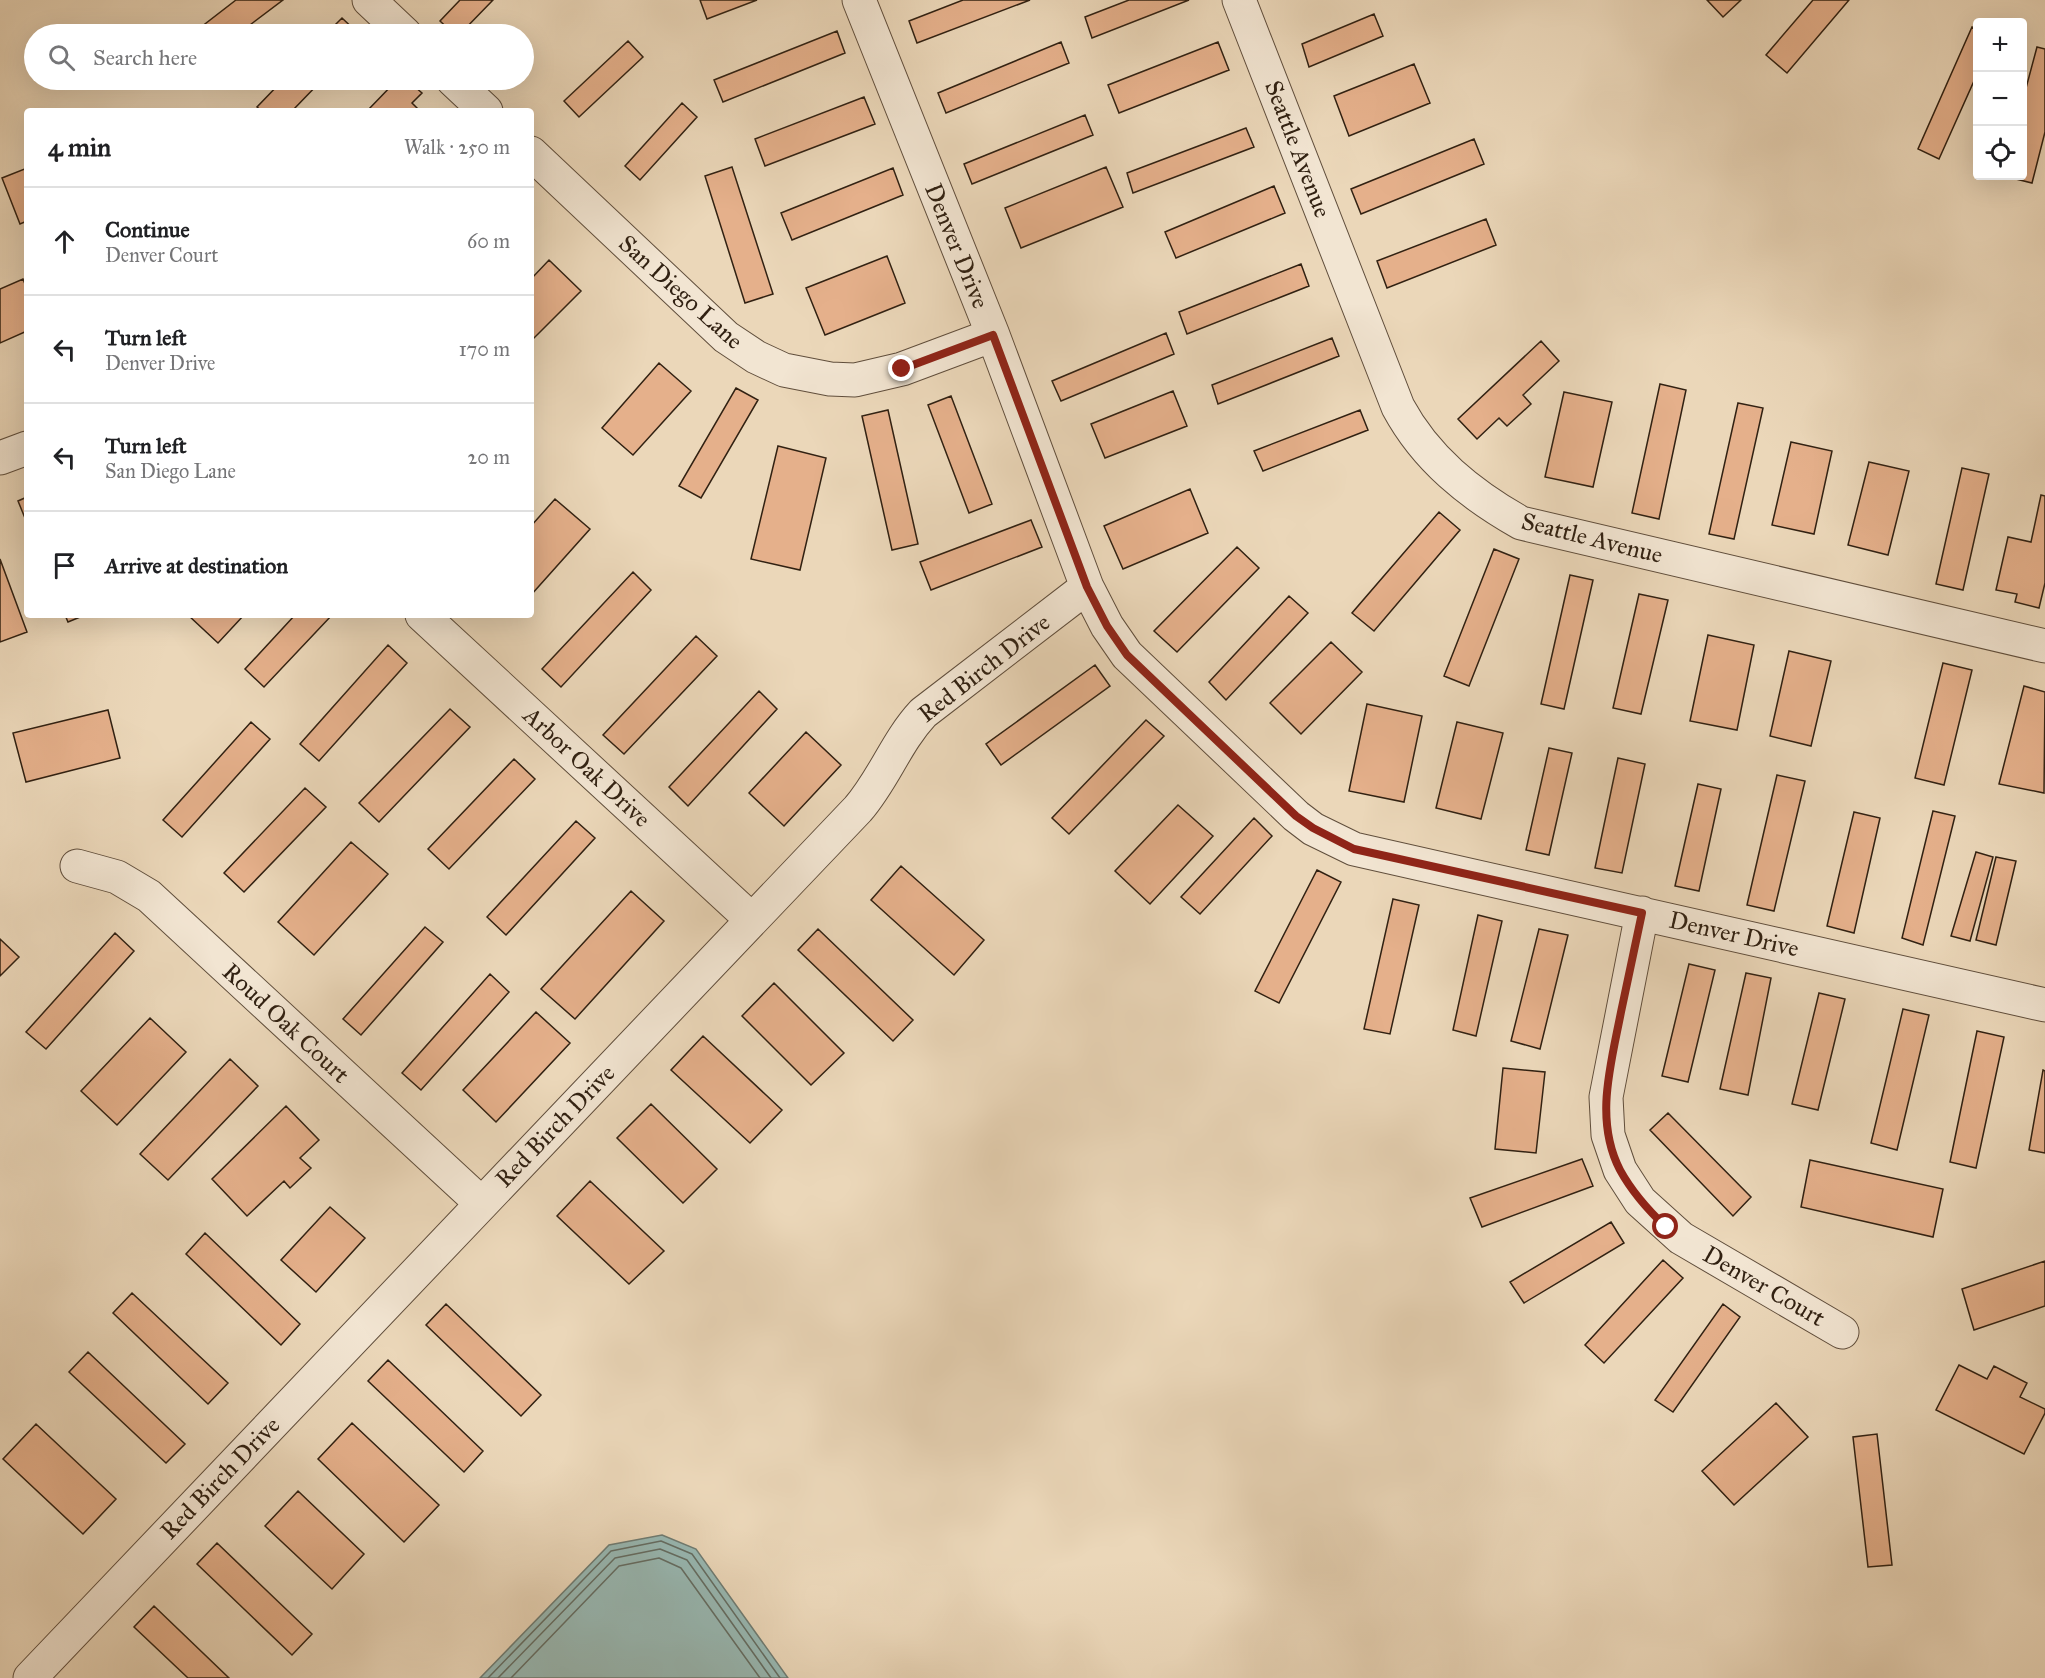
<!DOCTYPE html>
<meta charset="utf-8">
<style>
:root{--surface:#fff;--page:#f2f2f2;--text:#202124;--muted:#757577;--line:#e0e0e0}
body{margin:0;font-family:"IM FELL Great Primer",serif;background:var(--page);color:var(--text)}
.controls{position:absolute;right:18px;top:18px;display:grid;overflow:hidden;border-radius:6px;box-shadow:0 6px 24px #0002}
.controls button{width:54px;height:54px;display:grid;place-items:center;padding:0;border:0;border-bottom:2px solid var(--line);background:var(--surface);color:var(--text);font:30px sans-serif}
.stop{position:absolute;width:18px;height:18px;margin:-14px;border:4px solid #8f2418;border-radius:50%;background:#fff}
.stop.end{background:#8f2418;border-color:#fff;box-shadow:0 2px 6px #0008}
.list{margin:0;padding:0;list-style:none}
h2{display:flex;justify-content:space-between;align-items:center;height:78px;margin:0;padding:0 24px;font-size:26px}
h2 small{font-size:20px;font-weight:400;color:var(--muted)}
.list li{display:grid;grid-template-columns:39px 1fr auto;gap:18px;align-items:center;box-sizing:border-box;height:108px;padding:0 24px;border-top:2px solid var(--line)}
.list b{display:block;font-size:22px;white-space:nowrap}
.list p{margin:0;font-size:20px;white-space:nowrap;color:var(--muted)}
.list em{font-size:20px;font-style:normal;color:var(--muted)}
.icon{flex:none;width:33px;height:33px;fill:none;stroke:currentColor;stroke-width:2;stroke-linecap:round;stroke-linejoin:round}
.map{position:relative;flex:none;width:2045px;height:1678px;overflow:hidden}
.search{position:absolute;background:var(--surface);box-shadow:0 6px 24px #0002;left:24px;top:24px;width:510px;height:66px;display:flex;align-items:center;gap:15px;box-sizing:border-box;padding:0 21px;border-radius:33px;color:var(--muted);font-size:22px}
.panel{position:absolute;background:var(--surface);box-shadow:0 6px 24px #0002;left:24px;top:108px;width:510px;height:510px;border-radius:6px}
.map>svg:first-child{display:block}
.water{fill:#98b9b4;stroke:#6f7c73;stroke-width:1.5}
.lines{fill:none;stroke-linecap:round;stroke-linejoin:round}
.shore{stroke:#646d63;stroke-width:1.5}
.building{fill:#e5b08b;stroke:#312112;stroke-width:1.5}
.minor-casing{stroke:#604e3c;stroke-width:35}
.minor{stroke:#f2e5d2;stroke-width:33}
.route{stroke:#8f2418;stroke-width:8}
.labels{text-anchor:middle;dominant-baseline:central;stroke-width:4.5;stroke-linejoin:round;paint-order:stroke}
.street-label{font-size:24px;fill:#312112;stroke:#f2e5d2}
</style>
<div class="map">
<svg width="2045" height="1678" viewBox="0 0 2045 1678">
<rect width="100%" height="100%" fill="#ebd7b9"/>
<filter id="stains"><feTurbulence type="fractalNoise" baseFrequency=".00333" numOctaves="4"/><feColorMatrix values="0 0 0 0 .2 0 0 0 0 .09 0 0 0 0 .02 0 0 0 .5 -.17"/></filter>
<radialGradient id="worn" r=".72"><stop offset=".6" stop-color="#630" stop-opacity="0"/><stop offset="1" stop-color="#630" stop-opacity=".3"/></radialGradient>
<!-- water -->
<path class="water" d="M662 1535 696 1549 788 1678H480L609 1545Z"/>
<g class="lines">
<!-- shore -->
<path class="shore" d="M488 1678 611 1551 661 1541 692 1554 780 1678
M498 1678 615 1558 660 1549 687 1560 771 1678
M511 1678 619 1566 659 1558 681 1568 760 1678"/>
</g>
<!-- building -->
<path class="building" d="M236 0H283L238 34H192Z
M460 0H493L460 34H454L440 21Z
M700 0H757L707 19Z
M963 0H1030L917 43 909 21Z
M1129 0H1189L1092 38 1085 17Z
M1707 0H1741L1723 17Z
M1813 0H1849L1787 73 1766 55Z
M1374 14 1383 36 1309 67 1302 44Z
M342 18 359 34H326Z
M1972 27 1978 30V72L1939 159 1918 149Z
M837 31 845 53 723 102 714 80Z
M628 41 643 57 579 117 564 101Z
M1061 42 1069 63 946 113 938 93Z
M1218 42 1229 70 1119 113 1108 85Z
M2037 47 2045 49V132L2032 183 2004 176H2022V103Z
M1414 64 1430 103 1349 136 1334 96Z
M283 80H322L292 111H262L257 107Z
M397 80H407L422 93 412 103 420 111H367Z
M864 97 875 124 765 166 755 139Z
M682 103 697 117 640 180 625 166Z
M1085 115 1093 135 972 184 964 164Z
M1246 128 1254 147 1133 193 1127 173Z
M1474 139 1484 164 1361 214 1351 189Z
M732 167 773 294 745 303 705 176Z
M1106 167 1123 207 1021 248 1005 208Z
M27 168V221L20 224 2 178Z
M893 168 903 195 792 240 781 213Z
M1274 186 1285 213 1176 258 1165 232Z
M1486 219 1496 245 1387 288 1377 261Z
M887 256 905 303 825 335 806 288Z
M549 260 581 291 531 341V279Z
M1301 264 1309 286 1187 334 1179 312Z
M23 279 27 289V331L0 343V289Z
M1166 333 1174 354 1061 401 1052 381Z
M1332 338 1339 356 1218 404 1212 385Z
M1541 341 1559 361 1523 395 1531 404 1507 426 1499 418 1477 439 1458 419Z
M659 363 691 391 633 455 602 428Z
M1660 384 1686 390 1659 519 1632 513Z
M736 388 758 400 701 498 679 486Z
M1173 391 1187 426 1105 458 1091 424Z
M1564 392 1612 402 1593 487 1545 477Z
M951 396 992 504 969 513 928 405Z
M1738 403 1763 408 1734 539 1709 534Z
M888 410 918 544 892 550 862 416Z
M1360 410 1368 430 1263 471 1254 451Z
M1791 442 1832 451 1814 534 1772 525Z
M778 446 826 458 800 570 751 559Z
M1869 462 1909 471 1888 555 1848 545Z
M1962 468 1989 474 1963 590 1936 584Z
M1190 489 1208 533 1123 569 1104 526Z
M2041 495 2045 496V583L2039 608 2015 602 2017 594 1996 590 2008 537 2031 542Z
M27 497V523L18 501Z
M555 499 590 529 531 595V526Z
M1439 512 1460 530 1374 631 1352 613Z
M1031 520 1042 547 931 590 920 562Z
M1237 547 1259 568 1177 652 1154 631Z
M1494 549 1519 559 1469 686 1444 676Z
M0 559 27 632 0 642Z
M633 572 651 590 561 687 542 669Z
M1570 575 1593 580 1564 709 1541 704Z
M1639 594 1668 600 1641 714 1613 708Z
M1289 596 1308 613 1226 700 1209 682Z
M65 615H85L68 622Z
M188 615H244L218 643Z
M295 615H332L264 687 245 669Z
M1708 635 1754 645 1737 730 1690 721Z
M696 636 717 656 624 754 603 735Z
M1331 642 1362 672 1301 734 1270 703Z
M388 645 407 663 319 761 300 744Z
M1789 651 1831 661 1811 746 1770 736Z
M1943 663 1972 670 1944 785 1915 778Z
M1095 665 1110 686 1001 765 986 744Z
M2024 686 2045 692 2044 793 1999 784Z
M759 691 777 709 688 806 669 787Z
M1367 704 1422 716 1404 802 1349 791Z
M450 709 470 727 379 822 359 803Z
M108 710 120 758 26 782 13 733Z
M1146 720 1164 736 1069 834 1052 818Z
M251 722 270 739 182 837 163 820Z
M1457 722 1503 733 1481 819 1436 808Z
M806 732 841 765 784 826 749 793Z
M1549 748 1572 753 1549 855 1526 850Z
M1618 758 1645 764 1622 873 1595 868Z
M514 759 535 779 449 869 428 849Z
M1777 775 1805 781 1774 911 1747 905Z
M1698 784 1721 789 1699 891 1675 886Z
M305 788 326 807 244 892 224 873Z
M1178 805 1213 836 1150 904 1115 871Z
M1933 811 1955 816 1923 945 1902 938Z
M1854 812 1880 818 1854 933 1827 926Z
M1254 818 1272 836 1200 914 1181 897Z
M576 821 595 838 506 935 487 917Z
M351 842 388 874 314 955 278 922Z
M1976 852 1993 857 1970 941 1951 936Z
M1996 857 2016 861 1996 945 1976 940Z
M901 866 984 940 954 975 871 900Z
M1317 870 1341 882 1279 1003 1255 991Z
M631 891 664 921 575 1019 541 989Z
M1393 899 1419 905 1390 1034 1364 1029Z
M1478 915 1502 921 1476 1036 1453 1030Z
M425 927 443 942 361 1035 343 1019Z
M818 929 913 1020 893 1041 798 950Z
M1539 929 1568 935 1540 1049 1511 1041Z
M115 933 134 951 46 1049 26 1032Z
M0 939 19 957 0 976Z
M1689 964 1715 970 1688 1082 1662 1076Z
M1746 973 1771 978 1748 1095 1720 1089Z
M490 974 509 992 421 1090 402 1073Z
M774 983 844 1053 811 1085 742 1016Z
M1819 993 1845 999 1818 1110 1792 1104Z
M1903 1009 1929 1015 1897 1150 1871 1143Z
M536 1012 570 1043 496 1122 463 1090Z
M150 1018 186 1052 117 1125 81 1091Z
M1977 1031 2004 1037 1976 1168 1950 1162Z
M703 1036 782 1110 750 1143 671 1070Z
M230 1059 258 1086 168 1180 140 1154Z
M1503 1068 1545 1072 1536 1153 1495 1149Z
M2043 1070 2045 1071V1153L2029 1150Z
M651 1104 717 1169 683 1203 617 1138Z
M286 1106 319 1140 300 1158 311 1168 290 1188 284 1181 247 1216 212 1179Z
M1668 1113 1751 1197 1733 1216 1650 1130Z
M1582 1159 1593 1186 1482 1227 1470 1198Z
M1810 1160 1943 1189 1933 1237 1801 1207Z
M590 1181 664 1251 629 1284 557 1216Z
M330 1207 365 1238 316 1292 281 1260Z
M1611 1222 1624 1243 1524 1303 1510 1282Z
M205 1233 300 1324 281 1345 186 1254Z
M1663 1260 1683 1278 1604 1363 1585 1345Z
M2045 1261V1306L1974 1330 1962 1289Z
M132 1293 228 1383 208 1404 113 1313Z
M446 1304 541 1395 521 1416 426 1325Z
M1723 1304 1740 1317 1673 1412 1655 1400Z
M88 1352 185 1444 166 1463 69 1372Z
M388 1360 483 1451 464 1472 368 1381Z
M1959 1365 1987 1379 1994 1366 2027 1383 2020 1397 2045 1409V1413L2024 1454 1936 1410Z
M1776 1403 1808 1437 1734 1505 1702 1471Z
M352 1423 439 1505 404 1542 318 1459Z
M36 1424 116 1499 83 1534 3 1459Z
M1877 1434 1892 1565 1868 1567 1853 1437Z
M298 1491 364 1554 332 1589 265 1526Z
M217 1543 312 1634 292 1655 197 1564Z
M154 1606 229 1678H188L134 1627Z"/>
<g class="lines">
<defs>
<path id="minor" d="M369 0 405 34
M859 0 993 335 1087 587 1107 626 1127 655 1296 816 1313 829 1354 849 2045 1005
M1239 0 1398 407C1426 459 1470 494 1521 523L2045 646
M453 80 486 111
M531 153 726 337 756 357 784 370 830 379 855 380 902 369 993 335
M0 458 27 448
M422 615 752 920
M77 866 117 877 149 896 481 1203
M1642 913 1606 1097 1608 1135 1620 1170 1640 1201 1681 1238 1842 1332
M30 1678 858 809C884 779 896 742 923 713L1087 587"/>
</defs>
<!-- minor casing -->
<use href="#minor" class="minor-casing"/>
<!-- minor -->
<use href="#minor" class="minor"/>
</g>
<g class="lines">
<!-- route -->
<path class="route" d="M902 369 993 335 1087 587 1107 626 1127 655 1296 816 1313 828 1354 849 1642 913C1635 946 1628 979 1621 1012 1611 1064 1594 1120 1620 1170 1632 1192 1648 1210 1666 1227"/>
</g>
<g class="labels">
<!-- street labels -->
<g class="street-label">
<text transform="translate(1298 149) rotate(69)">Seattle Avenue</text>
<text transform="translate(957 246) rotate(68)">Denver Drive</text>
<text transform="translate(681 292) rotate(42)">San Diego Lane</text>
<text transform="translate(1592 538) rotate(14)">Seattle Avenue</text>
<text transform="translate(984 668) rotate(-38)">Red Birch Drive</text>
<text transform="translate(587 767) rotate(43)">Arbor Oak Drive</text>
<text transform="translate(1734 934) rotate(13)">Denver Drive</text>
<text transform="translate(286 1023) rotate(43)">Roud Oak Court</text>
<text transform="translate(555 1126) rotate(-46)">Red Birch Drive</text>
<text transform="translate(1764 1286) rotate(30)">Denver Court</text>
<text transform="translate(220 1478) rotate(-46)">Red Birch Drive</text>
</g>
</g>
<rect width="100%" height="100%" filter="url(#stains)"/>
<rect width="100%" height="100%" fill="url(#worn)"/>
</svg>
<div class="controls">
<button>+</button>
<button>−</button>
<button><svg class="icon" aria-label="locate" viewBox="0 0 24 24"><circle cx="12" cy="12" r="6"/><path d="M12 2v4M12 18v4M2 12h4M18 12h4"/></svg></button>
</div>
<div class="stop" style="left:1666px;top:1227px"></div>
<div class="stop end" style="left:902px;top:369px"></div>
<div class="search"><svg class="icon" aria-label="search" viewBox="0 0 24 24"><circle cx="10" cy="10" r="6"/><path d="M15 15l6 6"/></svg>Search here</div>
<section class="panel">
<h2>4 min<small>Walk · 250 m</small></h2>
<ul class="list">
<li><svg class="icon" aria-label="ahead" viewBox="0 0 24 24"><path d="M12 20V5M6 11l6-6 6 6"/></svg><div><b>Continue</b><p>Denver Court</p></div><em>60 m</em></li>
<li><svg class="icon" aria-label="left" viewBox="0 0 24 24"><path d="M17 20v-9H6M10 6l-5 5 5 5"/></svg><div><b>Turn left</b><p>Denver Drive</p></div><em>170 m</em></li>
<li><svg class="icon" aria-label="left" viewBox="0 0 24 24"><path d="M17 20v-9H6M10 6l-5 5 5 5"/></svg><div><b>Turn left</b><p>San Diego Lane</p></div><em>20 m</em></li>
<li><svg class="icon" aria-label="arrive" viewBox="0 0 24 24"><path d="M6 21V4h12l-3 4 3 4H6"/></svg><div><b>Arrive at destination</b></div></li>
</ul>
</section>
</div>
